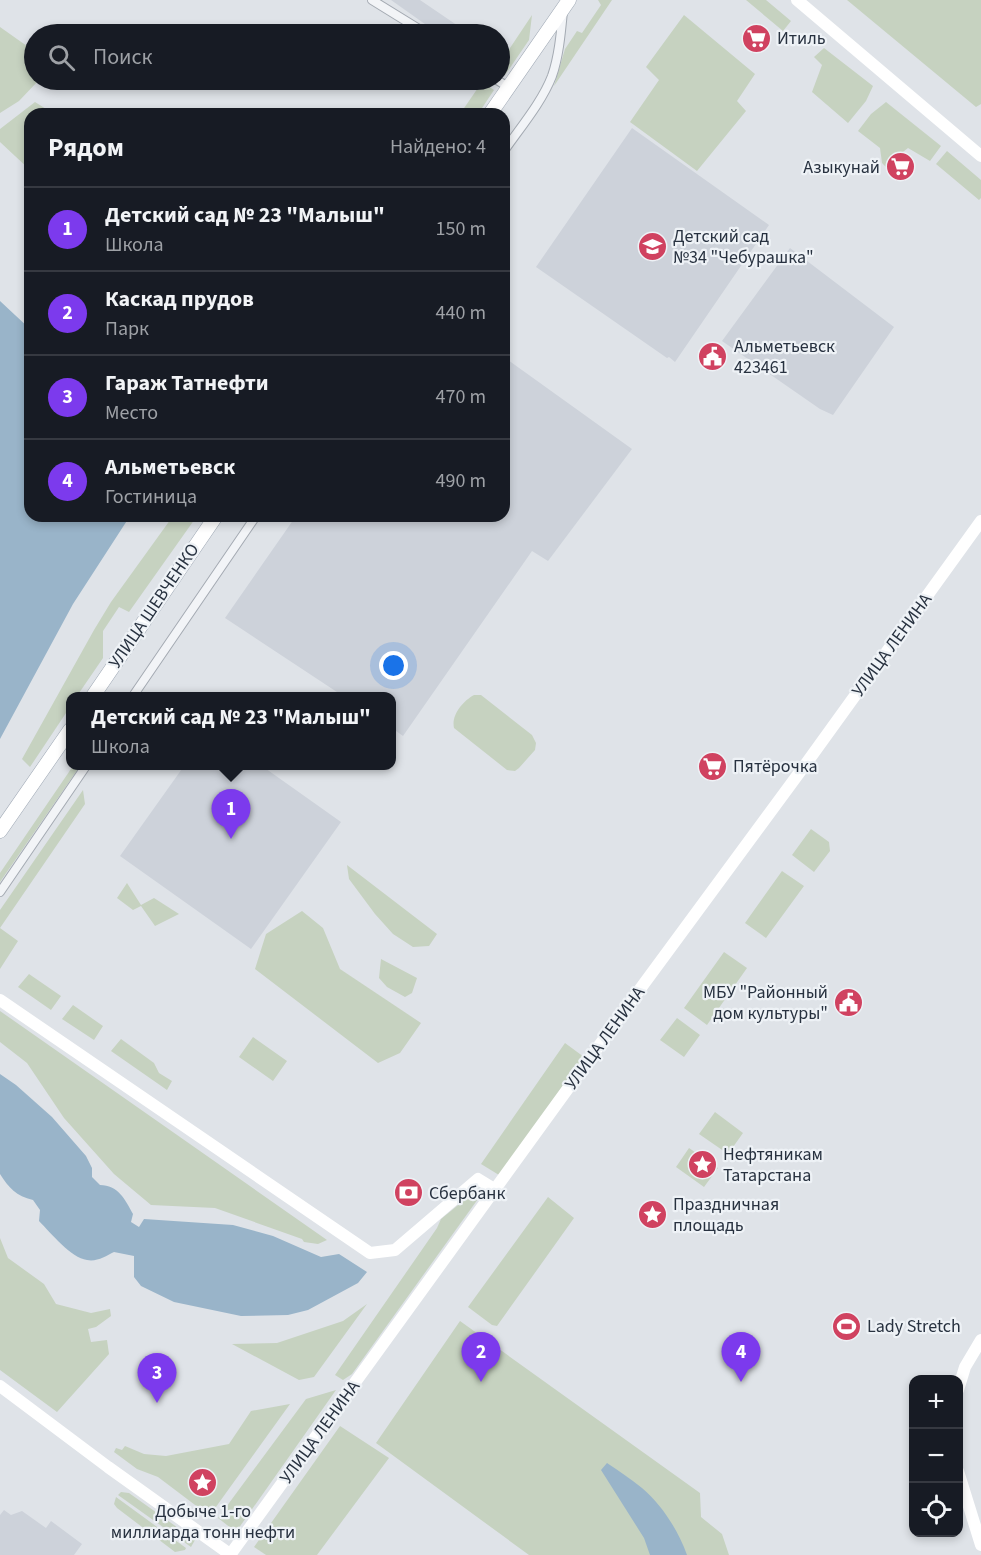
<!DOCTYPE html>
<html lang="ru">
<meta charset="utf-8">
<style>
:root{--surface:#171b24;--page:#242831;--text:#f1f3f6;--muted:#9ea1a6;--line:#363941;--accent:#7c3aed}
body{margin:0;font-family:"Source Sans 3",sans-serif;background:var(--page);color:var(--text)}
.controls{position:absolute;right:18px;bottom:18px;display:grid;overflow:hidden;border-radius:12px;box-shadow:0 3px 9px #0003}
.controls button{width:54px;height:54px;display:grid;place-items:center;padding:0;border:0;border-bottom:2px solid var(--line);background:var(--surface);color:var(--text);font:30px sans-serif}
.you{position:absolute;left:394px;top:666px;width:21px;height:21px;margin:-15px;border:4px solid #fff;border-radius:50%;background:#1a73e8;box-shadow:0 0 0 9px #1a73e833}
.badge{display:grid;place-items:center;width:39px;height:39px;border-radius:50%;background:var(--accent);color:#fff;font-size:20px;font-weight:700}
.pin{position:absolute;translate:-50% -50px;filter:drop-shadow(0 2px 3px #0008)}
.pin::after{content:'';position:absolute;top:32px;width:21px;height:18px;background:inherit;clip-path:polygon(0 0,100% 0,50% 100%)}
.popup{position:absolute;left:66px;top:692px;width:330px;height:78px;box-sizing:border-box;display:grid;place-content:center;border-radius:12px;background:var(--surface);filter:drop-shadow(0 2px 4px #0005);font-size:20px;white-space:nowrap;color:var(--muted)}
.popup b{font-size:22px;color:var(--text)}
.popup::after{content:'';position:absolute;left:50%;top:100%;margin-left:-12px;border:12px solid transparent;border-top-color:var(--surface)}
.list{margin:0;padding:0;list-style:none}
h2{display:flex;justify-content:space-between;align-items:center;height:78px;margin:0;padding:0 24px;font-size:26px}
h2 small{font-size:20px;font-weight:400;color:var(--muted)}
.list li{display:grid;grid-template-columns:39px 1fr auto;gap:18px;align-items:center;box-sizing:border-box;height:84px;padding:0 24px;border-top:2px solid var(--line)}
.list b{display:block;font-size:22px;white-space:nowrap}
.list p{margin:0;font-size:20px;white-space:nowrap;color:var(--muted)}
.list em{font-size:20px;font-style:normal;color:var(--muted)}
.icon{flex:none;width:33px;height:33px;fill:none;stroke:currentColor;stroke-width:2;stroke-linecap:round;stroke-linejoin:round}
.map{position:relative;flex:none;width:981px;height:1555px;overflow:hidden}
.search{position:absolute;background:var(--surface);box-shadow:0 3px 9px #0003;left:24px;top:24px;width:486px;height:66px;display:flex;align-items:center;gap:15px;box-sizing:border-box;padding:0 21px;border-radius:33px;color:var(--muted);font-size:22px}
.panel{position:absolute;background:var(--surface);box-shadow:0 3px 9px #0003;left:24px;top:108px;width:486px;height:414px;border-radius:18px}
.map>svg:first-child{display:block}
.built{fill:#cdd2da}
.green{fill:#c6d2c0}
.water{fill:#99b4c9}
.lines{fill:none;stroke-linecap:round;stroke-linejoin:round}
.street-casing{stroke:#a4aab2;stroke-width:10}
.primary-casing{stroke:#9ea8b4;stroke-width:15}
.street{stroke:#f2f4f7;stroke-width:8}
.secondary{stroke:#fff;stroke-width:12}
.primary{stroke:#fff;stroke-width:14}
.labels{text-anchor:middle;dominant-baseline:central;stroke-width:4.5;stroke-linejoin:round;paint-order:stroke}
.poi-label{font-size:18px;fill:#283240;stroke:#eef2f6;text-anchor:start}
.street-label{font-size:18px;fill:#283240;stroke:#eef2f6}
</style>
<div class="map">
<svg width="981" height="1555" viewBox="0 0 981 1555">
<rect width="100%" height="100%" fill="#dfe3e8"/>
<!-- built -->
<path class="built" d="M391 0H420L470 34H439Z
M632 128 769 225 675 362 669 357 667 358 536 267Z
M790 248 894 327 833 415 820 409 722 341Z
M504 357 632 449 548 561 532 551 403 736 392 728V696H343L225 618 296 516H504Z
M184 766H262L341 822 251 949 120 856Z
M4 1510 11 1515 22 1511 46 1528 51 1521 82 1544 74 1555H0V1515Z"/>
<!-- green -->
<path class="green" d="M598 0H612L554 86 565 49 577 31 582 33 601 5Z
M746 0H766L791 21 783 31Z
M847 0H981V104L976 107Z
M532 15 529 40 505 75 500 72V63Z
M684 15 755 74 737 101 746 111 697 171 630 122 659 80 646 67Z
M0 27 34 51V80H39L19 101 0 113Z
M824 48 873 86 866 101 848 123 812 92 822 65 814 57Z
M482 82 494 90 478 114H460Z
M35 102 54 114H30V170L0 142V129Z
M886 102 941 146 930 161 908 148 894 159 889 170 882 163 880 148 858 131 871 114Z
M947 151 981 180V198L979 200 936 164Z
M173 516H197L129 612 119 607 103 631V658L77 696H70V707L30 767 22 759 94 630 111 602Z
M474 695H481L532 735 536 743 535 750 519 768 515 771 507 770 454 728C451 715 463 701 474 695Z
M73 766H80L0 882V873Z
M83 790 85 804 0 928 18 941 0 969V910Z
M811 829 829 842 830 851 814 872 792 855Z
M347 865 437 934 429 946 413 947 393 934 375 914 349 879Z
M782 871 804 886 766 938 745 923Z
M127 883 141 905 154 898 179 914 155 926 141 906 133 910 117 898Z
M302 911 323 928 340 969 421 1023 400 1053 378 1063 255 969 266 934Z
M724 952 747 968 707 1025 684 1008Z
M381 959 417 978 412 993 405 997 387 987 379 978Z
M29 974 61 996 51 1010 18 987Z
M73 1005 103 1026 94 1040 62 1019Z
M0 1011 327 1240 318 1244 304 1242 302 1239 215 1208 151 1205 114 1174 64 1118 27 1063 0 1042Z
M677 1018 700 1035 684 1057 660 1040Z
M253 1037 287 1061 273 1081 239 1057Z
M121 1039 154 1063 159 1073 172 1081 167 1090 111 1051Z
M565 1043 584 1057 499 1175 481 1164Z
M715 1112 743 1133 728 1154 699 1134Z
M689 1148 718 1168 704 1187 676 1167Z
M479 1188 483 1192 352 1374 343 1380 335 1375 437 1228 441 1219Z
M548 1197 574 1218 497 1326 492 1325 468 1307Z
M0 1238 8 1258 44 1284 56 1304 91 1313 110 1309 111 1316 96 1327 88 1329 91 1342 107 1340 109 1354 57 1412 0 1370Z
M367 1304 314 1377 299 1380 232 1344 277 1343 343 1321Z
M460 1321 700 1493 701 1517 722 1534 729 1555H529L376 1443Z
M336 1390 236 1532 218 1518 306 1399Z
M290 1404 213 1511H203L158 1477 137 1469 114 1452 116 1448 122 1450 125 1446 144 1454 166 1456 229 1444 251 1411Z
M340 1426 389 1458 317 1555H266L254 1547Z
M121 1492 129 1493 195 1540 191 1547 118 1495Z
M116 1497 186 1548 185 1550 175 1552 117 1508 114 1504Z"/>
<!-- water -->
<path class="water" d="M0 301 30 329V516H130L73 604 0 739Z
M0 1074 16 1085 52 1117 86 1156 92 1168V1177L100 1185C118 1185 125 1199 133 1214L131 1222 139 1227 144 1219 233 1225 273 1236 321 1257 339 1254 367 1272 358 1283 308 1310 288 1315 241 1316 174 1302 141 1286 134 1277V1256L114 1252C106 1256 97 1262 87 1260 71 1258 51 1233 39 1221L40 1210 33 1200C16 1196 9 1188 0 1174Z
M607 1463C619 1471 631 1479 642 1488 662 1505 678 1530 687 1555H650L644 1538 601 1470Z"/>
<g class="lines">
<defs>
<path id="street" d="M372 0 427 34
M497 80 508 87
M504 151C520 128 542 102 552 76 559 56 561 32 563 11
M133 696 256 516
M0 892 86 766"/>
<path id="primary" d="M490 114 569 0
M93 696 216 516
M0 831 70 730"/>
</defs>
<!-- street casing -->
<use href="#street" class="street-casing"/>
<!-- primary casing -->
<use href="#primary" class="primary-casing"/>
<!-- street -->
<use href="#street" class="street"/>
<!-- secondary -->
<path class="secondary" d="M797 0 981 156
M0 1000 370 1253 395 1250 478 1179 496 1190
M0 1386 108 1467 231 1555
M958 1390 965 1367 981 1340
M958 1471 981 1545
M230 1555 643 985 805 765 981 521"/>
<!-- primary -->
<use href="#primary" class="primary"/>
</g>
<!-- icons -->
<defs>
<symbol id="supermarket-disc" viewBox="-11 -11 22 22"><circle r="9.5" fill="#d04260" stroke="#eef2f6"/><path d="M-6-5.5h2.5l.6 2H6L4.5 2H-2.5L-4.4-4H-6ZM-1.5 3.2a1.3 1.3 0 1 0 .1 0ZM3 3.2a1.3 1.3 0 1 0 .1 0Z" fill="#fff"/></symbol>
<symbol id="school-disc" viewBox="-11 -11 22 22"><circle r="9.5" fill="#d04260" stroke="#eef2f6"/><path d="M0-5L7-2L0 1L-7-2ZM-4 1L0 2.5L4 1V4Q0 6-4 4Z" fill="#fff"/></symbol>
<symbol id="civic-disc" viewBox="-11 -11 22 22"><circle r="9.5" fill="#d04260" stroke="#eef2f6"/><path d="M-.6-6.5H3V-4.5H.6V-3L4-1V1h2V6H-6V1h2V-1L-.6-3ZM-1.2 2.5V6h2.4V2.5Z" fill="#fff"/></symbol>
<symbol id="sight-disc" viewBox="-11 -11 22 22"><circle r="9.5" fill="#d04260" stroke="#eef2f6"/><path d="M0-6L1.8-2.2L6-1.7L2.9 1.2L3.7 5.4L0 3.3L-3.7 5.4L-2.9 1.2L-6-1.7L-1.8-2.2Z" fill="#fff"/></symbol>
<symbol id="bank-disc" viewBox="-11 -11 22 22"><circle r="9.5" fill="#d04260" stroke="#eef2f6"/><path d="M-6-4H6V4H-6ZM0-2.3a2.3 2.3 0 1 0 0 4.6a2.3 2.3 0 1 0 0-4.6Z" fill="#fff"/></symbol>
<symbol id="stadium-disc" viewBox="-11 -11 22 22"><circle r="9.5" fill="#d04260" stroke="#eef2f6"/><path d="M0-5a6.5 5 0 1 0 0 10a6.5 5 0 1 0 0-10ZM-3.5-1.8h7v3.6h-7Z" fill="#fff"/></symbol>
</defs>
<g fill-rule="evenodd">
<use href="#supermarket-disc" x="740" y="22" width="33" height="33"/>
<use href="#supermarket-disc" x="884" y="150" width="33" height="33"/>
<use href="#school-disc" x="636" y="230" width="33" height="33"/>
<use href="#civic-disc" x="696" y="340" width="33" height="33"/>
<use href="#supermarket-disc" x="696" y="750" width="33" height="33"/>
<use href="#civic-disc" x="832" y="986" width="33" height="33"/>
<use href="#sight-disc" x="686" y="1148" width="33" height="33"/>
<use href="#bank-disc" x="392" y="1176" width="33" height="33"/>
<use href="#sight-disc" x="636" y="1198" width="33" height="33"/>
<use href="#stadium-disc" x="830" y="1310" width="33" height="33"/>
<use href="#sight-disc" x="186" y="1466" width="33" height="33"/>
</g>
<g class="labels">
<!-- poi labels -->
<g class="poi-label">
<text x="777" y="38">Итиль</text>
<text x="880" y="167" text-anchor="end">Азыкунай</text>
<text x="673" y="236">Детский сад<tspan x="673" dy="21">№34 "Чебурашка"</tspan></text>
<text x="734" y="346">Альметьевск<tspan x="734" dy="21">423461</tspan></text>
<text x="733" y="766">Пятёрочка</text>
<text x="828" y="992" text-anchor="end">МБУ "Районный<tspan x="828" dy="21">дом культуры"</tspan></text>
<text x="723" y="1154">Нефтяникам<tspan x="723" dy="21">Татарстана</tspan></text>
<text x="429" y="1193">Сбербанк</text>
<text x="673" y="1204">Праздничная<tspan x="673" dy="21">площадь</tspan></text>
<text x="867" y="1326">Lady Stretch</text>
<text x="203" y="1511" text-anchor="middle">Добыче 1-го<tspan x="203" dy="21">миллиарда тонн нефти</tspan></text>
</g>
<!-- street labels -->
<g class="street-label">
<text transform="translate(154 606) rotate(-56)">УЛИЦА ШЕВЧЕНКО</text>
<text transform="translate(892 645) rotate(-54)">УЛИЦА ЛЕНИНА</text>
<text transform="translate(605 1038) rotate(-54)">УЛИЦА ЛЕНИНА</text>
<text transform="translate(320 1432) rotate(-54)">УЛИЦА ЛЕНИНА</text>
</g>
</g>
</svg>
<div class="controls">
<button>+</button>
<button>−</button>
<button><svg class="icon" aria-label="locate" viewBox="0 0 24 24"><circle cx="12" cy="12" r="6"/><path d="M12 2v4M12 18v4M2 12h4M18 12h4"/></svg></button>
</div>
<div class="you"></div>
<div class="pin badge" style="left:231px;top:839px">1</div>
<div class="popup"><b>Детский сад № 23 &quot;Малыш&quot;</b>Школа</div>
<div class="pin badge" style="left:481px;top:1382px">2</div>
<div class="pin badge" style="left:157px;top:1403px">3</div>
<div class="pin badge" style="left:741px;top:1382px">4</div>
<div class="search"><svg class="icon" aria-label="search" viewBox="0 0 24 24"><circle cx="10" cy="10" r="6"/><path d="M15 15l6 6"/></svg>Поиск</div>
<section class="panel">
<h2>Рядом<small>Найдено: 4</small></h2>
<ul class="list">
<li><span class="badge">1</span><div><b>Детский сад № 23 &quot;Малыш&quot;</b><p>Школа</p></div><em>150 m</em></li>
<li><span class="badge">2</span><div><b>Каскад прудов</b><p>Парк</p></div><em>440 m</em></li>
<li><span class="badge">3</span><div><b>Гараж Татнефти</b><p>Место</p></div><em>470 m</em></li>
<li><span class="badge">4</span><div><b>Альметьевск</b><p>Гостиница</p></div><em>490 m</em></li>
</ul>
</section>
</div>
